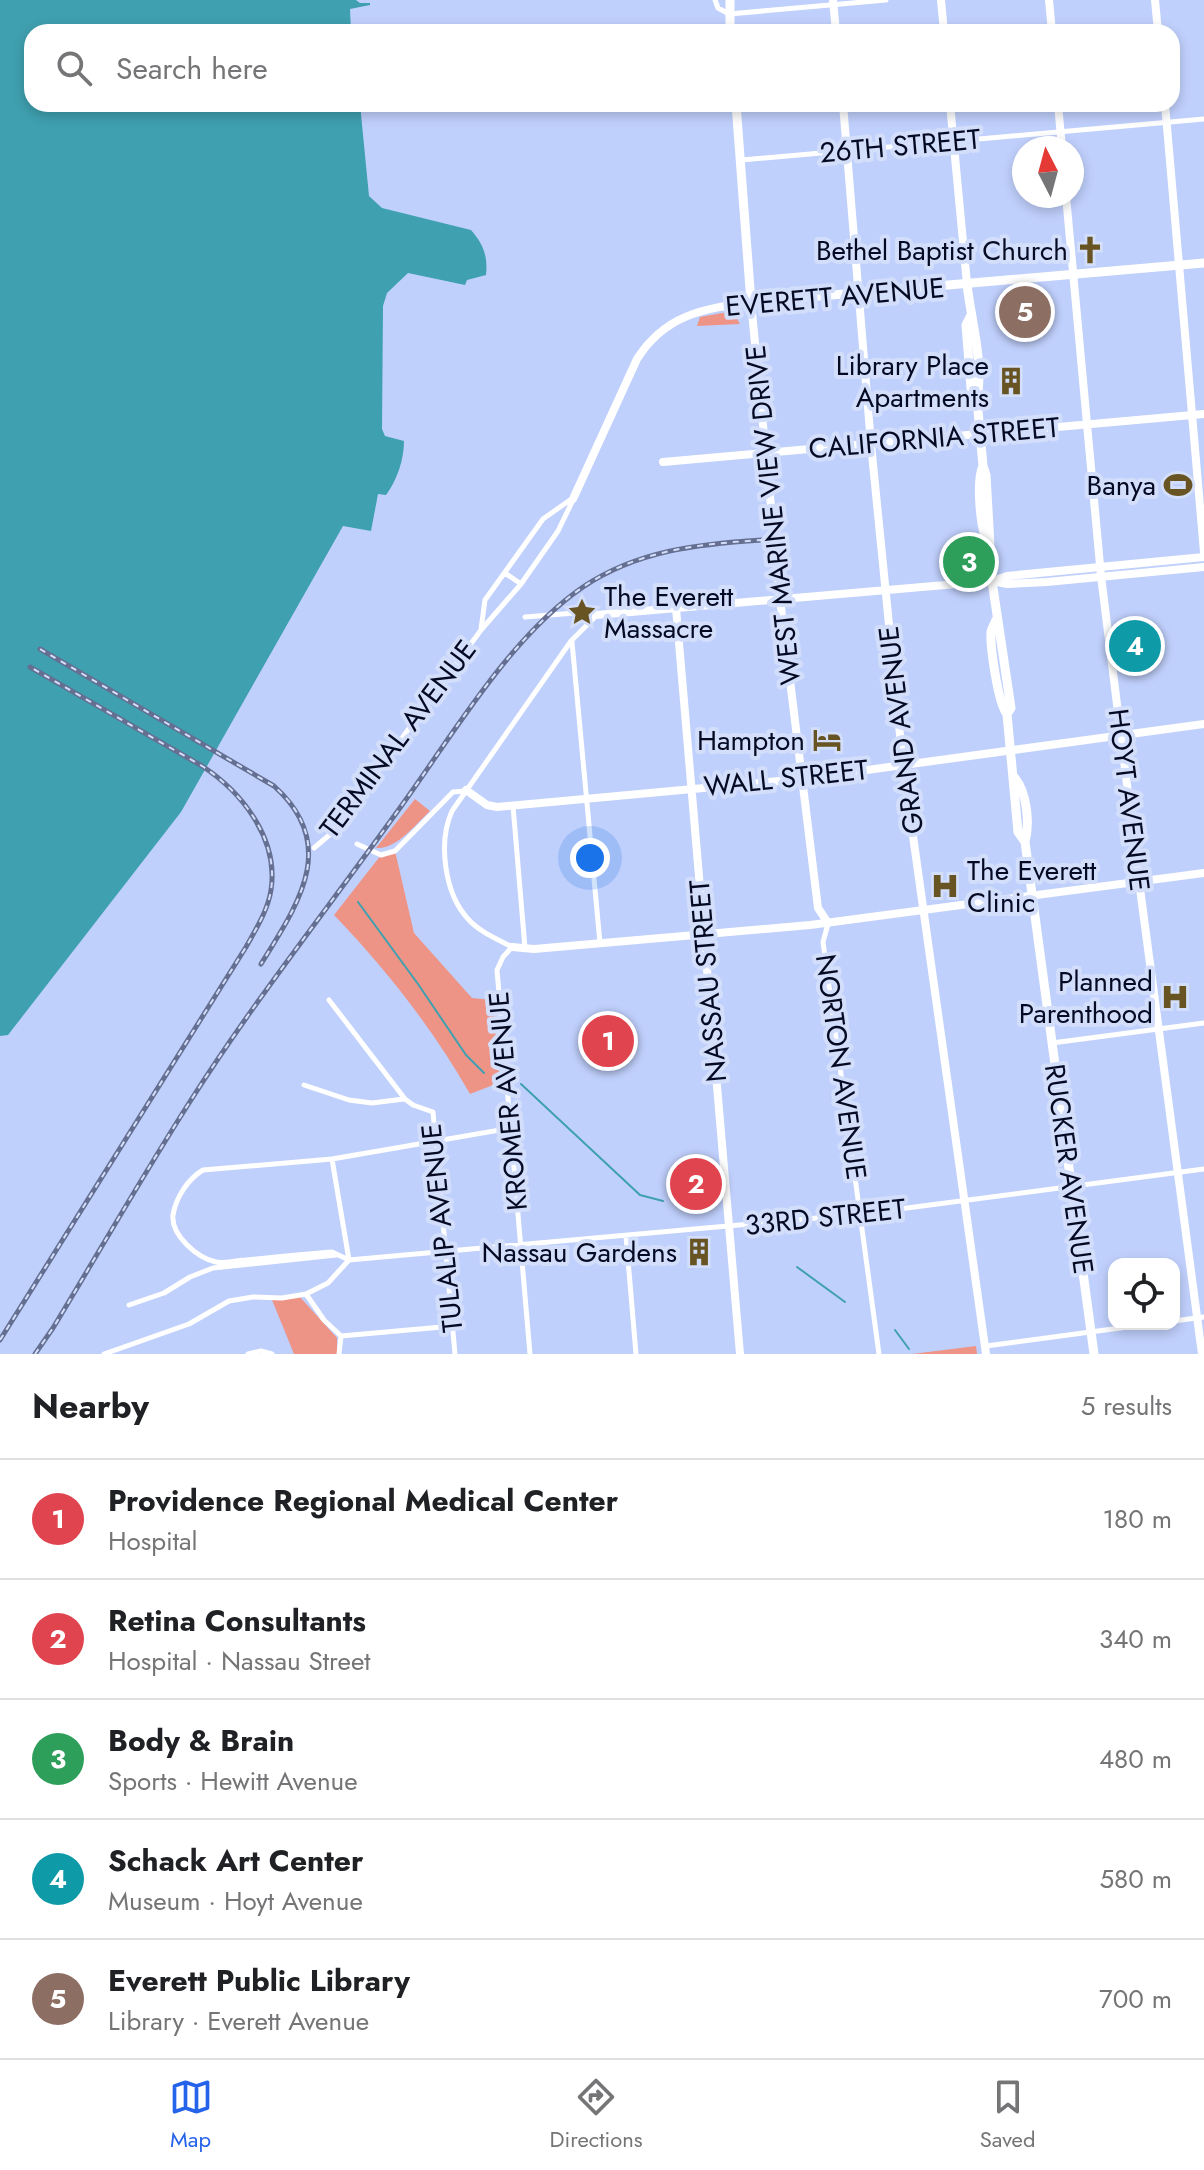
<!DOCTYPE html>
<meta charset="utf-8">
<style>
:root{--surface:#fff;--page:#f6f6f6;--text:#202124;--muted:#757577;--line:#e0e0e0;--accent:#2563eb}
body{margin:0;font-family:Jost,sans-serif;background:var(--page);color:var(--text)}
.controls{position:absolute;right:24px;bottom:24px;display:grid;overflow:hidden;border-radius:16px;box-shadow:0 4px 12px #0003}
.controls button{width:72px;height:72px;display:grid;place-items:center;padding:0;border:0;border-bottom:2px solid var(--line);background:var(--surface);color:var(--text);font:40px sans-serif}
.compass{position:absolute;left:1012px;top:136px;width:72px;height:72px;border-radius:50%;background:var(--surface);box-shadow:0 4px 12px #0003;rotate:354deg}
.you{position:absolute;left:590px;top:858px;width:28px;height:28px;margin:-20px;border:6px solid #fff;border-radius:50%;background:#1a73e8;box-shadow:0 0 0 12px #1a73e833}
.badge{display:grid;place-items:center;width:52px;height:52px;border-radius:50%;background:var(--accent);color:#fff;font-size:26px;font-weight:700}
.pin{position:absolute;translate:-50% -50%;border:4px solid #fff;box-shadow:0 2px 8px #0006}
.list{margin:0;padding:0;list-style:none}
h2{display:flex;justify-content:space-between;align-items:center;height:104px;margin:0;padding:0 32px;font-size:34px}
h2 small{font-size:26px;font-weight:400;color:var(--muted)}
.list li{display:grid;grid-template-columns:52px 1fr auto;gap:24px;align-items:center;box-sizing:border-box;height:120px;padding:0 32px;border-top:2px solid var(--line)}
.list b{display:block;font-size:30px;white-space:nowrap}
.list p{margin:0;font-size:26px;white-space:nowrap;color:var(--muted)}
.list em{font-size:26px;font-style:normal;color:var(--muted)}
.icon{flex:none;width:44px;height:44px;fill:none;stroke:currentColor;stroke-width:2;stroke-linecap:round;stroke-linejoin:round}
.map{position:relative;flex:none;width:1204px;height:1354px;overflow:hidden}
.search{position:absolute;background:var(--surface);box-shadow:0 4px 12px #0003;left:24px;right:24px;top:24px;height:88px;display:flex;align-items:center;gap:20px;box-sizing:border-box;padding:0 28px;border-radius:24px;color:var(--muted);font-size:30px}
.sheet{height:704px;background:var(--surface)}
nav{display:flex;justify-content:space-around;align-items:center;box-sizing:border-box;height:112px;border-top:2px solid var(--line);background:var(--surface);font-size:22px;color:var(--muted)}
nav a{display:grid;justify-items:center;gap:4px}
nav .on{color:var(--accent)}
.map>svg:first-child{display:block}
.green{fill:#ed9487}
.water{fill:#3fa0af}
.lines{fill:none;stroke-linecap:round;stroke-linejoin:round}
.stream{stroke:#3fa0af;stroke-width:2}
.street{stroke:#fff;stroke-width:5}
.secondary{stroke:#fff;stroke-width:8}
.primary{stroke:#fff;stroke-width:9}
.rail-casing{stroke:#646f92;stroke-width:5}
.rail{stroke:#d3defb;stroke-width:2;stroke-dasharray:6;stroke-linecap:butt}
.labels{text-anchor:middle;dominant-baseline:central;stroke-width:8;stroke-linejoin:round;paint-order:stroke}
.street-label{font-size:28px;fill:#050a23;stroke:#d3defb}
.poi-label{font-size:28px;fill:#050a23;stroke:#d3defb;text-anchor:end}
</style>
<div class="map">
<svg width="1204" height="1354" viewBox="0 0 1204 1354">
<rect width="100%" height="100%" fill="#c0d0fc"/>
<!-- green -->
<path class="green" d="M728 312 734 314 740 324 697 326 700 317Z
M415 799 430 811C416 824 396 850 376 848Z
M395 851 414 933 472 998 493 1000 501 1082 470 1094C433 1029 386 969 334 915L381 855Z
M300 1297 337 1338V1354H294L272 1300Z
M976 1346 977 1354H912Z"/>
<!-- water -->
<path class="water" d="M0 0H356L360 3H370V5L350 9 351 32H32V104H360L369 196 382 208 471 230C483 244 488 255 486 275L467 280 465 285 408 273 387 293 383 306 382 429 385 436 404 441C404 460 397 480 386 495L378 494 371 531 343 526 181 812 8 1035 0 1036Z"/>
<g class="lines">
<!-- stream -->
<path class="stream" d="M358 902 418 984 466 1055 484 1073
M521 1084 640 1195 663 1201
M797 1267 845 1302
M895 1330 909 1349"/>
<!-- street -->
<path class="street" d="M715 0 718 8 729 14 886 0
M741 160 1204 119
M505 573 521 584
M525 617 575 613
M481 629 485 600 543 519 570 500
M572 642 600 943
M513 806 525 948
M357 844 381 855 395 851 453 792 465 791
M314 848 334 831 481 630 521 584 558 531 573 500
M828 924 823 942 879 1354
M329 1000 405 1099 413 1105 433 1112 455 1354
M1052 1043 1204 1023
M304 1085 349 1100 372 1103 404 1099
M511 1128 332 1159 203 1170C188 1179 176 1197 173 1215 171 1235 197 1258 216 1262 225 1264 237 1260 246 1260 275 1257 304 1254 332 1252L349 1260 861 1214 1204 1169
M626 1236 636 1354
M306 1294 324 1320 341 1336
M129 1305 164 1293 190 1277 213 1268 336 1255
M1174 1321 1204 1317
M341 1336 453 1326
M986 1346 1150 1324
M104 1354 189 1324 229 1301 253 1297 282 1298 306 1294 328 1283 349 1260 332 1159
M248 1354 261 1351 272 1354
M339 1354 341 1336
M530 1354 497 970 503 957 512 947C497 939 480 932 469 920 444 894 438 842 452 811L571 641 596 616"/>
<!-- secondary -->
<path class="secondary" d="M833 0 836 32
M941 0 944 32
M1049 0 1052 32
M1155 0 1158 32
M843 104 871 444 903 765 986 1354
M950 104 967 284
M1058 104 1062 148
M1165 104 1204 552
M1066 196 1101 576 1139 881 1202 1354
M663 462 1204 414
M573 499 637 359C665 315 702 309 751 302L780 599 818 908 828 923
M993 581 1007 584 1047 582 1204 567
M676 608 740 1354
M596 615 992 581 1007 576 1204 557
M466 790 487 805 497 807 801 779 1204 724
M512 947 534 949 810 925 1204 873"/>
<!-- primary -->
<path class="primary" d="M730 0V32
M736 104 751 302 1204 263
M967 284C971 321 984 362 977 399L983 466 986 475 992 581 1011 708 1007 714
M970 317 966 325 971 388 977 399
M983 466C976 481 980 531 989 545
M996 620C994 625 992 627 991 632 990 646 998 704 1007 714L1018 832 1025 842
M1015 778C1027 793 1030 823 1025 842L1094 1354"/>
<defs>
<path id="rail" d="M40 649 274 786C340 845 298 904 261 964
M0 1340 246 947C256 929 268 910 271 890 279 839 242 792 202 766L30 667
M35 1354 53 1328C99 1252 143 1175 191 1100 256 998 332 903 402 805 454 733 510 637 583 587 638 550 699 544 762 540"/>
</defs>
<!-- rail casing -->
<use href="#rail" class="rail-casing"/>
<!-- rail -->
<use href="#rail" class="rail"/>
</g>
<!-- icons -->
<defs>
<symbol id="church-bare" viewBox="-9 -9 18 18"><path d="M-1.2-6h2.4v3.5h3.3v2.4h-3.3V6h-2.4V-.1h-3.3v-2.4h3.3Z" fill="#675422" stroke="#d3defb" stroke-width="2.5" paint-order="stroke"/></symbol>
<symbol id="building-bare" viewBox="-9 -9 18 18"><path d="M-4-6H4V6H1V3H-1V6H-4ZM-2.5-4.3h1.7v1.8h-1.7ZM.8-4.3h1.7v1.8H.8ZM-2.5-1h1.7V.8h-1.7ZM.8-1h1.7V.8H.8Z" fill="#675422" stroke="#d3defb" stroke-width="2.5" paint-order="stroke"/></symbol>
<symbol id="stadium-bare" viewBox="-9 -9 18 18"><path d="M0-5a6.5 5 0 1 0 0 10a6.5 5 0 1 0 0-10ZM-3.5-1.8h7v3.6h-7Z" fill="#675422" stroke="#d3defb" stroke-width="2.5" paint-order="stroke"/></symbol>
<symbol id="sight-bare" viewBox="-9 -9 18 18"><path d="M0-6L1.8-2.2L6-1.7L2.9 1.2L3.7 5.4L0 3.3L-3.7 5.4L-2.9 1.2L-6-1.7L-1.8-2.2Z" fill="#675422" stroke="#d3defb" stroke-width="2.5" paint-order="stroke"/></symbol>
<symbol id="hotel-bare" viewBox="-9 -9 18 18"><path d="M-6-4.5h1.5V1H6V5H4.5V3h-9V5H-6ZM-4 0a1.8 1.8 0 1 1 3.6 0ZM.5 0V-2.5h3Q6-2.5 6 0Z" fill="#675422" stroke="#d3defb" stroke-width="2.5" paint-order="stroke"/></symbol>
<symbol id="hospital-bare" viewBox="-9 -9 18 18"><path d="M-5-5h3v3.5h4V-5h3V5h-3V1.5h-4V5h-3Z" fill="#675422" stroke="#d3defb" stroke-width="2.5" paint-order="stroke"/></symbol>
</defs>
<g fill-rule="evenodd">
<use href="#church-bare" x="1070" y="230" width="40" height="40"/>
<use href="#building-bare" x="991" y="361" width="40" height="40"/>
<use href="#stadium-bare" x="1158" y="465" width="40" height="40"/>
<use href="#sight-bare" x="562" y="592" width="40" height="40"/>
<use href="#hotel-bare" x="807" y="720" width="40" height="40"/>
<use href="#hospital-bare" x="925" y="866" width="40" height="40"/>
<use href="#hospital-bare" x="1155" y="977" width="40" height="40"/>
<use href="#building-bare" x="679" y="1232" width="40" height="40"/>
</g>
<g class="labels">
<!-- street labels -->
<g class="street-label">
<text transform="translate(900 146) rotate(-5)">26TH STREET</text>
<text transform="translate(835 297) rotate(-5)">EVERETT AVENUE</text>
<text transform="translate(934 438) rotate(-5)">CALIFORNIA STREET</text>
<text transform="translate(773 515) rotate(-96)">WEST MARINE VIEW DRIVE</text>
<text transform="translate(901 730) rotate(-97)">GRAND AVENUE</text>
<text transform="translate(398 739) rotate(-53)">TERMINAL AVENUE</text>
<text transform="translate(786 778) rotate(-6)">WALL STREET</text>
<text transform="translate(1129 800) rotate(83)">HOYT AVENUE</text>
<text transform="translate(708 981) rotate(-95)">NASSAU STREET</text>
<text transform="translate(841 1067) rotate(82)">NORTON AVENUE</text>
<text transform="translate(508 1101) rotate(-95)">KROMER AVENUE</text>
<text transform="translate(1069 1169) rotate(82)">RUCKER AVENUE</text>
<text transform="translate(825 1217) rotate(-6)">33RD STREET</text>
<text transform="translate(442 1228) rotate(-96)">TULALIP AVENUE</text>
</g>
<!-- poi labels -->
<g class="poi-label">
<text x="1068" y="250">Bethel Baptist Church</text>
<text x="989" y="365">Library Place<tspan x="989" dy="32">Apartments</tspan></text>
<text x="1156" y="485">Banya</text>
<text x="604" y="596" text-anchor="start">The Everett<tspan x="604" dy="32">Massacre</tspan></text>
<text x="805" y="740">Hampton</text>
<text x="967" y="870" text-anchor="start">The Everett<tspan x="967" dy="32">Clinic</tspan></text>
<text x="1153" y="981">Planned<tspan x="1153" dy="32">Parenthood</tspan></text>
<text x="677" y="1252">Nassau Gardens</text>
</g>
</g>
</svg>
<div class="controls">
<button><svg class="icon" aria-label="locate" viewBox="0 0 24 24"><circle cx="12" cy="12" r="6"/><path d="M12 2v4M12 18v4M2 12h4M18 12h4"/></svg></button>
</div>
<svg class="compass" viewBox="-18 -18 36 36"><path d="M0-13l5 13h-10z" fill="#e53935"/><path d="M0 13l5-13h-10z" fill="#757577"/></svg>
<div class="you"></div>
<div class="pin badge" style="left:608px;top:1041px;background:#e0444e">1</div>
<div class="pin badge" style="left:696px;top:1184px;background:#e0444e">2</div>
<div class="pin badge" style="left:969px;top:562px;background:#2e9e5b">3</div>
<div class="pin badge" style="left:1135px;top:646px;background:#0f9aa8">4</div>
<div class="pin badge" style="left:1025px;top:312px;background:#8d6e63">5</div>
<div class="search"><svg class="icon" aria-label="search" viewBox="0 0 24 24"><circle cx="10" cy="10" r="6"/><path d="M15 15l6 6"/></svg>Search here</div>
</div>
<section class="sheet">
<h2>Nearby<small>5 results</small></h2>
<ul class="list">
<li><span class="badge" style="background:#e0444e">1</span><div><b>Providence Regional Medical Center</b><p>Hospital</p></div><em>180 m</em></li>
<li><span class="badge" style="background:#e0444e">2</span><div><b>Retina Consultants</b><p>Hospital · Nassau Street</p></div><em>340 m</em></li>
<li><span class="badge" style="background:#2e9e5b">3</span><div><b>Body &amp; Brain</b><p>Sports · Hewitt Avenue</p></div><em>480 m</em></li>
<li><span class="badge" style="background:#0f9aa8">4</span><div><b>Schack Art Center</b><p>Museum · Hoyt Avenue</p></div><em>580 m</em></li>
<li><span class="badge" style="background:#8d6e63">5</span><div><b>Everett Public Library</b><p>Library · Everett Avenue</p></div><em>700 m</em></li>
</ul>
</section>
<nav>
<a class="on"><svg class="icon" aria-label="map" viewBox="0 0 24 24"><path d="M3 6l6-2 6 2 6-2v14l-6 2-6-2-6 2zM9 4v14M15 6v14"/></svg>Map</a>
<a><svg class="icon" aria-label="directions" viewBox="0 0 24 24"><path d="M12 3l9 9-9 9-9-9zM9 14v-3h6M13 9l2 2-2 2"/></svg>Directions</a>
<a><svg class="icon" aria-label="saved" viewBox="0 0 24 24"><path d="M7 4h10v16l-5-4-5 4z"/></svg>Saved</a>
</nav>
